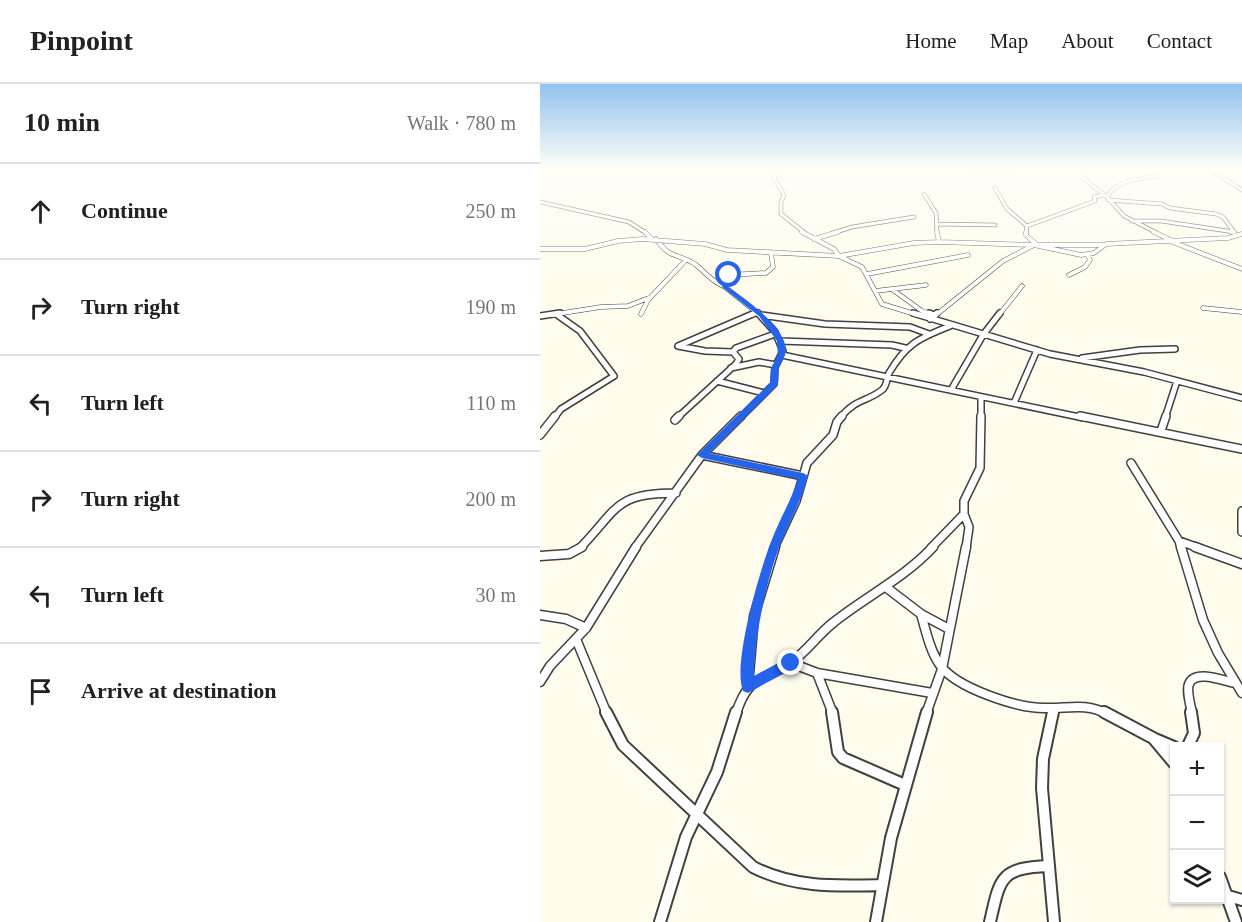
<!DOCTYPE html>
<meta charset="utf-8">
<style>
:root{--surface:#fff;--page:#f6f6f6;--text:#202124;--muted:#757577;--line:#e0e0e0}
body{margin:0;font-family:Georgia,serif;background:var(--page);color:var(--text)}
.controls{position:absolute;right:18px;bottom:18px;display:grid;overflow:hidden;border-radius:0px;box-shadow:0 2px 4px #0004}
.controls button{width:54px;height:54px;display:grid;place-items:center;padding:0;border:0;border-bottom:2px solid var(--line);background:var(--surface);color:var(--text);font:30px sans-serif}
.stop{position:absolute;width:18px;height:18px;margin:-14px;border:4px solid #2563eb;border-radius:50%;background:#fff}
.stop.end{background:#2563eb;border-color:#fff;box-shadow:0 2px 6px #0008}
.list{margin:0;padding:0;list-style:none}
h2{display:flex;justify-content:space-between;align-items:center;height:78px;margin:0;padding:0 24px;font-size:26px}
h2 small{font-size:20px;font-weight:400;color:var(--muted)}
.list li{display:grid;grid-template-columns:39px 1fr auto;gap:18px;align-items:center;box-sizing:border-box;height:96px;padding:0 24px;border-top:2px solid var(--line)}
.list b{display:block;font-size:22px;white-space:nowrap}
.list em{font-size:20px;font-style:normal;color:var(--muted)}
.icon{flex:none;width:33px;height:33px;fill:none;stroke:currentColor;stroke-width:2;stroke-linecap:round;stroke-linejoin:round}
.map{position:relative;flex:none;width:702px;height:838px;overflow:hidden}
header{display:flex;align-items:center;gap:36px;box-sizing:border-box;height:84px;padding:0 30px;background:var(--surface);border-bottom:2px solid var(--line)}
header strong{font-size:28px}
nav{display:flex;gap:33px;margin-inline-start:auto;font-size:21px}
main{display:flex}
aside{flex:1;background:var(--surface)}
.map>svg:first-child{display:block}
.lines{fill:none;stroke-linecap:round;stroke-linejoin:round}
.minor-far5-casing{stroke:#404040;stroke-width:4.5}
.minor-far4-casing{stroke:#404040;stroke-width:5}
.minor-far3-casing{stroke:#404040;stroke-width:8}
.minor-far2-casing{stroke:#404040;stroke-width:10}
.minor-far1-casing{stroke:#404040;stroke-width:11}
.minor-casing{stroke:#404040;stroke-width:14}
.minor-far5{stroke:#fff;stroke-width:3}
.minor-far4{stroke:#fff;stroke-width:4}
.minor-far3{stroke:#fff;stroke-width:5}
.minor-far2{stroke:#fff;stroke-width:7}
.minor-far1{stroke:#fff;stroke-width:8}
.minor{stroke:#fff;stroke-width:10}
.route{fill:#2563eb}
</style>
<header>
<strong>Pinpoint</strong>
<nav><a>Home</a><a>Map</a><a>About</a><a>Contact</a></nav>
</header>
<main>
<aside>
<h2>10 min<small>Walk · 780 m</small></h2>
<ul class="list">
<li><svg class="icon" aria-label="ahead" viewBox="0 0 24 24"><path d="M12 20V5M6 11l6-6 6 6"/></svg><div><b>Continue</b></div><em>250 m</em></li>
<li><svg class="icon" aria-label="right" viewBox="0 0 24 24"><path d="M7 20v-9h11M14 6l5 5-5 5"/></svg><div><b>Turn right</b></div><em>190 m</em></li>
<li><svg class="icon" aria-label="left" viewBox="0 0 24 24"><path d="M17 20v-9H6M10 6l-5 5 5 5"/></svg><div><b>Turn left</b></div><em>110 m</em></li>
<li><svg class="icon" aria-label="right" viewBox="0 0 24 24"><path d="M7 20v-9h11M14 6l5 5-5 5"/></svg><div><b>Turn right</b></div><em>200 m</em></li>
<li><svg class="icon" aria-label="left" viewBox="0 0 24 24"><path d="M17 20v-9H6M10 6l-5 5 5 5"/></svg><div><b>Turn left</b></div><em>30 m</em></li>
<li><svg class="icon" aria-label="arrive" viewBox="0 0 24 24"><path d="M6 21V4h12l-3 4 3 4H6"/></svg><div><b>Arrive at destination</b></div></li>
</ul>
</aside>
<div class="map">
<svg width="702" height="838" viewBox="0 0 702 838">
<rect width="100%" height="100%" fill="#fffced"/>
<g class="lines">
<defs>
<path id="minor-far5" d="M240 84 234 94 244 111 241 118V130L265 149
M431 84 461 86 472 84
M541 84 544 95 567 113 584 132 617 149
M668 84 702 106
M455 104 467 125 487 142 486 149
M384 110 396 129 397 149
M567 113C577 95 600 95 618 92L616 84
M568 116 622 120 630 124 676 130 683 133 694 148
M0 118 89 138 106 149
M592 137H621L694 148
M397 140 455 141
M487 142 555 117 554 113 564 111
M293 149 312 143 374 133"/>
<path id="minor-far4" d="M105 148 112 155
M262 148 294 165 299 172 322 183 342 220 378 231
M397 148 399 158
M486 148V151L497 161
M614 148 631 156
M691 148H694
M116 155C132 177 137 168 155 180 165 188 172 198 185 203
M274 155 298 148
M630 157 702 185
M0 165H45L78 157 102 155 165 160 187 166 299 172 374 159 399 158 494 161 541 171 554 169 566 160 688 154 702 150
M327 190 428 171
M529 191 545 183 550 176 548 171
M353 206 382 227 394 231
M335 207 386 201
M663 224 702 228
M101 230 108 216 146 176
M10 231 61 223 88 222 111 213
M212 231 218 228
M220 231 185 203 189 191 226 189 233 183 231 169
M396 231 463 177 494 161H563
M459 231 482 202"/>
<path id="minor-far3" d="M373 229 510 270 604 288 702 314
M389 229 395 231
M221 231 285 240 370 243 389 250
M0 232 20 229
M390 235 397 229
M241 257 352 261 365 264
M193 268 165 267 138 262 215 229
M242 271 544 334
M542 274 600 266 635 265
M191 284 219 278 236 281
M177 297 224 309
M411 306 443 251 460 229
M474 319 497 266
M14 334 21 325 74 292 40 247 16 230
M137 334 196 280 199 275 193 268 196 264 235 250
M200 334 234 300 235 283 243 267 235 248 218 229
M300 334C316 314 327 318 342 306 348 301 346 294 349 289 366 260 379 254 410 242
M441 334V314
M625 334 637 297"/>
<path id="minor-far2" d="M540 332 702 365
M135 336 139 332
M621 347 626 332
M0 351 15 332
M162 371 263 392
M591 379 639 457 641 464
M702 427V448
M639 457 659 464
M40 464C78 425 74 409 136 409
M95 464 162 371 201 332
M234 464 256 417 267 379 293 351 297 338 302 332
M391 464 424 430
M426 464 429 443 424 430V417L440 384 441 332"/>
<path id="minor-far1" d="M641 463 663 536 678 569 702 609
M655 463 702 480
M0 472 29 470 42 463
M347 504 381 530 409 545
M381 530C386 547 390 567 400 581 416 604 477 624 504 624 527 625 545 618 567 630
M0 531 26 535 46 544
M36 555 67 630
M251 579 277 589 392 609
M277 589 293 630
M0 598 10 582 46 544 96 463
M208 602 214 532 235 463
M196 630C208 591 221 599 250 579 267 568 278 550 294 538 327 512 364 494 393 463
M386 630 402 585 426 463
M513 630 514 625
M652 630C651 622 646 607 649 600 655 585 684 597 695 599"/>
<path id="minor" d="M66 628 83 661 213 783C254 804 296 802 341 801
M292 628 298 668 303 674 365 701
M513 628 503 675 502 704 514 838
M564 628 613 654 634 679
M615 655 634 663
M648 662 654 649 651 628
M680 793 696 838
M688 812 702 816
M120 838 146 753 177 688 196 628
M336 838 351 754 387 628
M450 838C460 794 460 784 508 782"/>
</defs>
<!-- minor-far5 casing -->
<use href="#minor-far5" class="minor-far5-casing"/>
<!-- minor-far4 casing -->
<use href="#minor-far4" class="minor-far4-casing"/>
<!-- minor-far3 casing -->
<use href="#minor-far3" class="minor-far3-casing"/>
<!-- minor-far2 casing -->
<use href="#minor-far2" class="minor-far2-casing"/>
<!-- minor-far1 casing -->
<use href="#minor-far1" class="minor-far1-casing"/>
<!-- minor casing -->
<use href="#minor" class="minor-casing"/>
<!-- minor-far5 -->
<use href="#minor-far5" class="minor-far5"/>
<!-- minor-far4 -->
<use href="#minor-far4" class="minor-far4"/>
<!-- minor-far3 -->
<use href="#minor-far3" class="minor-far3"/>
<!-- minor-far2 -->
<use href="#minor-far2" class="minor-far2"/>
<!-- minor-far1 -->
<use href="#minor-far1" class="minor-far1"/>
<!-- minor -->
<use href="#minor" class="minor"/>
</g>
<!-- sky -->
<linearGradient id="sky" x2="0" y2="1"><stop stop-color="#91c3ef"/><stop offset="0.42" stop-color="#fffef7"/><stop offset="1" stop-color="#fffef7" stop-opacity="0"/></linearGradient>
<rect width="702" height="201" fill="url(#sky)"/>
<!-- route -->
<path class="route" d="M187 190 192 191 188 203C205 215 252 246 245 271 244 276 239 279 239 284 237 291 240 294 237 302L169 369 263 389 268 392C262 415 251 435 242 456 227 492 214 554 214 592L251 572 255 574 257 579 255 583 208 609 203 607C192 580 220 486 231 458 239 436 251 417 258 395L162 374 157 371 230 299 231 284 238 271 237 257 219 232 182 203Z"/>
</svg>
<div class="controls">
<button>+</button>
<button>−</button>
<button><svg class="icon" aria-label="layers" viewBox="0 0 24 24"><path d="M12 4l9 5-9 5-9-5zM3 14l9 5 9-5"/></svg></button>
</div>
<div class="stop" style="left:189px;top:191px"></div>
<div class="stop end" style="left:251px;top:579px"></div>
</div>
</main>
